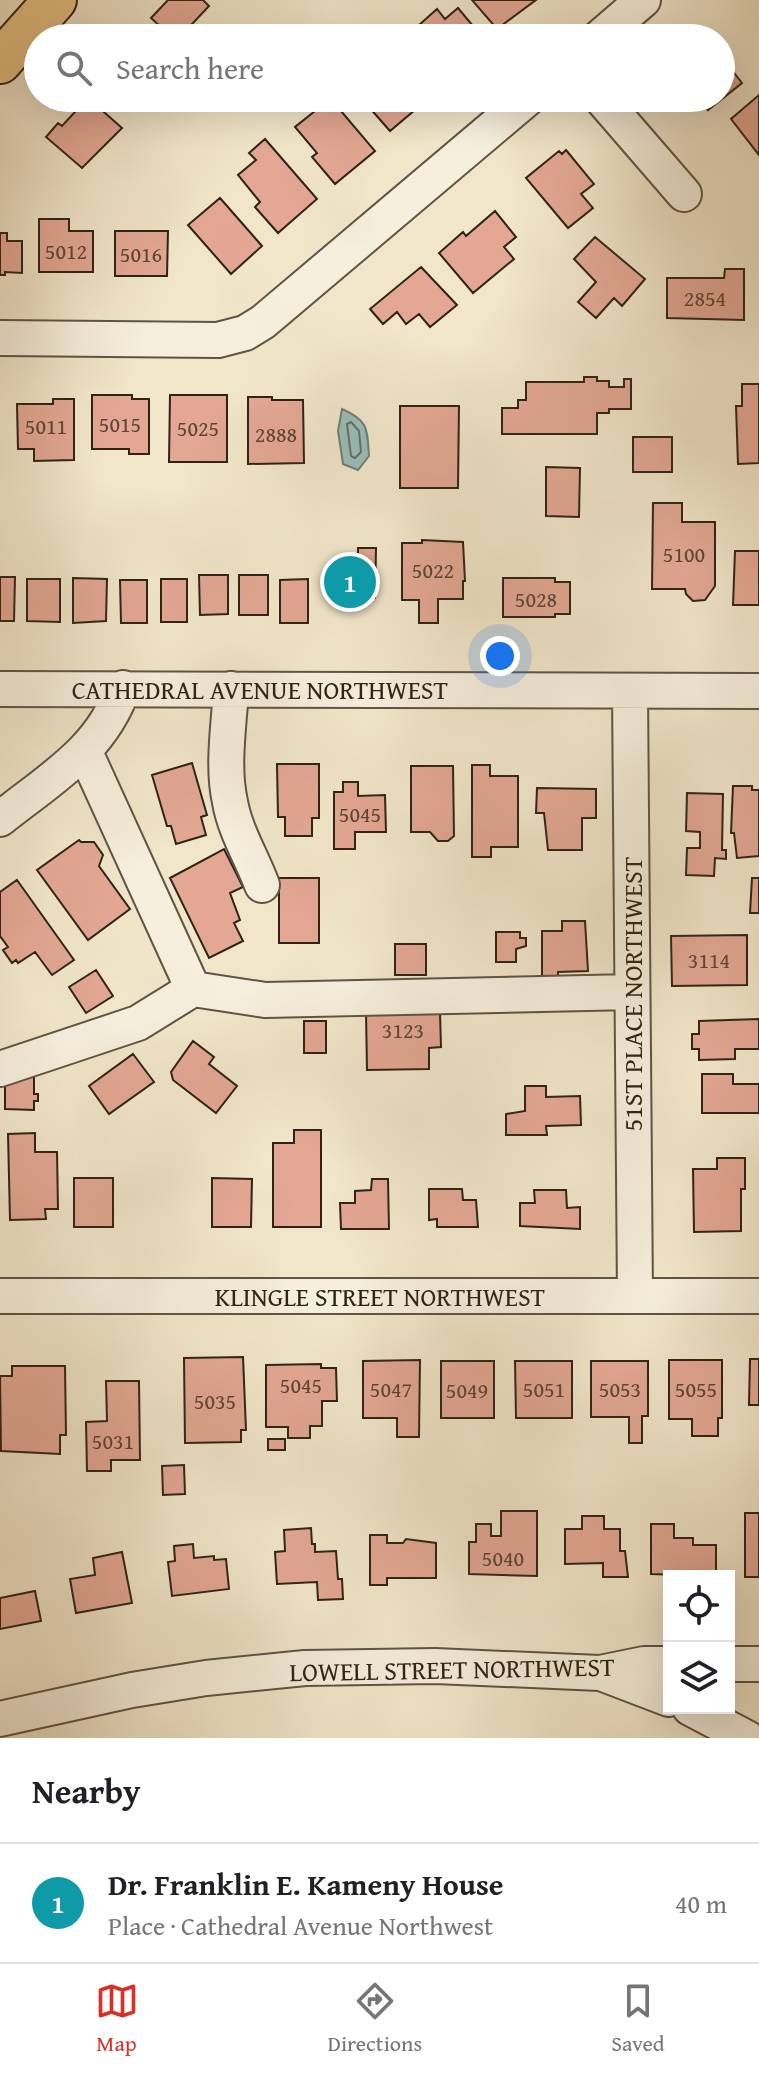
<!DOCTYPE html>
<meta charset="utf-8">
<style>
:root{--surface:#fff;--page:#f6f6f6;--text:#202124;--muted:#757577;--line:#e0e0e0;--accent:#d93025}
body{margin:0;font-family:"Gentium Book Plus",serif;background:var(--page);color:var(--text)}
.controls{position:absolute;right:24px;bottom:24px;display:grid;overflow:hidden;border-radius:0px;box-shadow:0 8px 32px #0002}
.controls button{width:72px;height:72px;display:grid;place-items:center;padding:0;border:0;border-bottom:2px solid var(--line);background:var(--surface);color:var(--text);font:40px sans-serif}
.you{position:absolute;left:500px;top:656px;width:28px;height:28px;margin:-20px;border:6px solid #fff;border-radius:50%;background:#1a73e8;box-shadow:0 0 0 12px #1a73e833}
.badge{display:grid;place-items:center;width:52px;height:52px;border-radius:50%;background:var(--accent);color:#fff;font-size:26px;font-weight:700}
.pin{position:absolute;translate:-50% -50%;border:4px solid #fff;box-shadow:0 2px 8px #0006}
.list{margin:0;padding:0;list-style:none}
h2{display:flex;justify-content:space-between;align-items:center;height:104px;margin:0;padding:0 32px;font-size:34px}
h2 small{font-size:26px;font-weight:400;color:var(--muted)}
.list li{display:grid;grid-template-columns:52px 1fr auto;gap:24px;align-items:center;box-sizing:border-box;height:120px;padding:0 32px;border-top:2px solid var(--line)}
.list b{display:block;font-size:30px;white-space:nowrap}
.list p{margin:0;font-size:26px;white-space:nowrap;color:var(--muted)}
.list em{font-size:26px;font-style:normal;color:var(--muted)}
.icon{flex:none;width:44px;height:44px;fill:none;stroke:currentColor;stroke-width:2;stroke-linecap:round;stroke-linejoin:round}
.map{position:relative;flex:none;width:759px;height:1738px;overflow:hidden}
.search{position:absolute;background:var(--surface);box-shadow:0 8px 32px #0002;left:24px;right:24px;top:24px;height:88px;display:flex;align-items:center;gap:20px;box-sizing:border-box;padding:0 28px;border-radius:44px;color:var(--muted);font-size:30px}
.sheet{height:224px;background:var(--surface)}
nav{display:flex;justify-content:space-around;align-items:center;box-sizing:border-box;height:112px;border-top:2px solid var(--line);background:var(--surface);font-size:22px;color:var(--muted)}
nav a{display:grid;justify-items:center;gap:4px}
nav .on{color:var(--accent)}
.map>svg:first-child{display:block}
.water{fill:#9bbebb;stroke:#708079;stroke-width:2}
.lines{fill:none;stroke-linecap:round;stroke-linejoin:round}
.shore{stroke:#657068;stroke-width:2}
.building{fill:#e3a793;stroke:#2f2316;stroke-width:2}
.minor-casing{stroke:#605443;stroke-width:38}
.major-casing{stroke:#2f2316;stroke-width:46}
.minor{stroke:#f6efdd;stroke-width:34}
.major{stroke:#e8c385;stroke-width:42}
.labels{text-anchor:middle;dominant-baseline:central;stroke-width:7;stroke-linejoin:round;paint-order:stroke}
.number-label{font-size:22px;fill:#5c4435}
.street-label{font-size:26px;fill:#2f2316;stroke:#f6efdd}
</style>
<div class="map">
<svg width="759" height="1738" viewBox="0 0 759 1738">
<rect width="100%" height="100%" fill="#f1e6ca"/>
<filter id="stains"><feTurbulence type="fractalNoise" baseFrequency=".0025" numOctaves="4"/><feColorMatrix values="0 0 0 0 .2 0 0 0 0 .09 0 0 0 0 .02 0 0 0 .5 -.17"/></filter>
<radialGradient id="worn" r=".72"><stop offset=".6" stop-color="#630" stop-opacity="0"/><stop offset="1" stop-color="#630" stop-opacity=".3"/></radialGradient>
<!-- water -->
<path class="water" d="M342 409C369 421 367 429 369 456L358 470 343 464 338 431Z"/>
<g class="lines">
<!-- shore -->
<path class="shore" d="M351 422 359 431 361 452 355 458 351 456 347 424Z"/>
</g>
<!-- building -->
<path class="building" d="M168 0H203L209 6 179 38H173L151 18Z
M472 0H536L497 29Z
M458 8 483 38H425L428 36 419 25 437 9 445 19Z
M721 56 742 83 708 110 698 98H721Z
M759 95V155L731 119Z
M88 98 122 128 82 168 46 137 58 123 62 126Z
M317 98H330L375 151 335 184 312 157 317 153 295 127 315 111 309 105Z
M361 98H427L428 99 390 131Z
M265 139 317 199 278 233 255 207 260 202 238 175 256 160 249 153Z
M566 150 594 184 581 194 593 208 568 228 526 178 559 151 562 154Z
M220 198 262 246 231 274 188 225Z
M495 211 516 237 504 247 514 259 473 293 439 253 463 232 466 236Z
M39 219H69V231H93V272H39Z
M115 231H168L167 276H115Z
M0 233H7V241H22V273L5 272V275H0Z
M595 237 645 279 622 306 614 298 596 318 578 302 596 282 574 259Z
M421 267 457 305 430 327 419 314 406 324 397 312 383 324 370 309Z
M725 269H744V320L667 318V278H724Z
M584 377H597V381H609V387H624V379H631V409H609V413H597V434H502V408H518V400H526V382H584Z
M742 384H759V463L738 464 736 406H742Z
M92 395H132V399H149V454H129V449H92Z
M170 395H227V462H169Z
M248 397H272V400H303L304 463 248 464Z
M53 399H74V460L34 461V449H18L17 404H53Z
M400 406H459L458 488H400Z
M633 437H672V472H633Z
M546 467 580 468 579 517 546 516Z
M653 503H682V522H715V586L705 600 693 601 686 594 685 589H652Z
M422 540 463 542 465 581H463V599H438V623H419V600H402V543H422Z
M358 548H376L375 598H338V595H325V568H339V559L358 560Z
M735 551H759V605H733Z
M199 575H228V614L200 615Z
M239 575H268V615H239Z
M0 577H15L14 621H0Z
M73 578 107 579 106 621 73 623Z
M503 578H555V582H570V614H555V617H503Z
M27 579H60V622L27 621Z
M161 579H187V622H161Z
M308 579V623H280V580Z
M120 580H147V623H121Z
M192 763 207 815 201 817 206 835 176 844 171 826H167L152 775Z
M277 764H319V818H312V836H285V817H278Z
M472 765H490V776H518V847H491V857H472Z
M411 766H453L454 836 448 841H438L430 832H411Z
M343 782H358V796L385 795 386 832H355V849H334V792H343Z
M733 786H752V790H759V856L737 858 734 833H731Z
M537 788 596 789V818H582V850H548L544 813H536Z
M687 793 723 794 722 850H726V859L715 858 714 876 686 875 687 848H700V832L686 831Z
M79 840 81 842H94L103 855 99 866 130 909 88 940 37 870Z
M224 849 243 887 230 893 240 920 234 923 243 941 209 958 170 878Z
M279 878H319V943H279Z
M752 878H759V913H750Z
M17 880 74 960 52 975 35 952 18 963 16 960 12 963 3 950 8 947 0 936V892Z
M562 921H585L588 971 558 972V976H542V931H562Z
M496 932H520V938H526V946L516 949V962H496Z
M747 935V985L672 986 671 936Z
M395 944H426V975H395Z
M96 970 113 996 86 1013 69 987Z
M440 1012 441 1047 429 1048V1069L367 1070 366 1013Z
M759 1019V1049H735V1059L699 1060V1049H692V1034H699V1021Z
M304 1021H326V1053H304Z
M193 1041 214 1057 209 1064 237 1086 216 1113 173 1080 171 1072Z
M133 1054 154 1082 109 1114 89 1086Z
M702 1074H733V1084H759V1113H702Z
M5 1077H34V1094H38V1101H34V1110L5 1109Z
M525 1086H546V1097L580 1096 581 1125 546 1126 547 1135H506V1114L525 1111Z
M294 1130H321V1227H273V1143H294Z
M35 1133V1152H57L58 1209H45L46 1219 10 1220 8 1134Z
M717 1158H745V1189H741V1231L694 1232 693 1169H717Z
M74 1178H113V1227H74Z
M212 1178 252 1179 251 1227H212Z
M372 1179H388L389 1229H341L340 1203H355V1191L371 1190Z
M429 1189H462L463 1200H476L478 1227H437V1219L429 1220Z
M534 1190H566L567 1208 580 1207V1229L520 1226V1203H535Z
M243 1357 246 1430H241V1442L185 1443 184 1358Z
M750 1359H759V1405H749Z
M420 1360 419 1437H397V1418H363V1361Z
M669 1360H722V1418H718V1436H692V1419H669Z
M441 1361H494V1418H441Z
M515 1361H572V1418H516Z
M591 1361H648V1416H642V1443H629V1417H591Z
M321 1364V1368H336L337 1401H322V1426H310V1438H288V1427H266V1365Z
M12 1366H65L66 1435H60V1454L1 1451 0 1376H12Z
M106 1381H139L140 1460H111V1471H87L86 1422 107 1421Z
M268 1439H285V1450H268Z
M184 1465 185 1494 163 1495 162 1466Z
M501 1511H537V1576L469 1574V1542H476V1524H491V1536H501Z
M745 1513H759V1577H745Z
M582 1516H604V1529H620V1551H625L628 1577H603V1563L565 1564V1529H582Z
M651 1524H674V1538H693V1545H716V1576L651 1574Z
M311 1528 312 1544H315V1552L336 1551 338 1579H342L343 1599 318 1600 317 1582 277 1584 275 1552 285 1551 284 1530Z
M370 1535H387V1543H403L406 1539 436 1543V1578H387V1585H370Z
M193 1544 194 1558 214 1556V1560L226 1559 229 1589 172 1596 168 1562 175 1561 174 1546Z
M122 1552 132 1603 76 1613 70 1579 95 1575 93 1558Z
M35 1591 41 1621 0 1629V1598Z"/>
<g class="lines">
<defs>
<path id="minor" d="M599 38 643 0
M601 98 684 194
M0 338 218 340 245 333 263 322 528 98
M0 689 759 691
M231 689C229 725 222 766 230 802 235 831 252 858 262 885
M630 691 635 1296
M85 752 193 989 265 1000 632 992
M0 819C50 779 101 751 123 688
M0 1069 138 1023 193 989
M0 1296H759
M729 1664H759
M601 1673 669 1699
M690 1708 747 1738
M0 1719 132 1690 206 1678 305 1668 435 1666 600 1673 644 1664H669"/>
<path id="major" d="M0 62 55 0"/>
</defs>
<!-- minor casing -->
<use href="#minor" class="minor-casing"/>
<!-- major casing -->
<use href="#major" class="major-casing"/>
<!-- minor -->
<use href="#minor" class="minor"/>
<!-- major -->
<use href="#major" class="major"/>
</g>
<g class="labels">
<!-- number labels -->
<g class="number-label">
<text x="66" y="251">5012</text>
<text x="141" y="254">5016</text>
<text x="705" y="298">2854</text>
<text x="120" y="424">5015</text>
<text x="46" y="426">5011</text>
<text x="198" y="428">5025</text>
<text x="276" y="434">2888</text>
<text x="684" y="554">5100</text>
<text x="433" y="570">5022</text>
<text x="536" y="599">5028</text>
<text x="360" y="814">5045</text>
<text x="709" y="960">3114</text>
<text x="403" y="1030">3123</text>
<text x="301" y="1385">5045</text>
<text x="391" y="1389">5047</text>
<text x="544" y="1389">5051</text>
<text x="620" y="1389">5053</text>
<text x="696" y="1389">5055</text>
<text x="467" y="1390">5049</text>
<text x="215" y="1401">5035</text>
<text x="113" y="1441">5031</text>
<text x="503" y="1558">5040</text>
</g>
<!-- street labels -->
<g class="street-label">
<text x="260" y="689">CATHEDRAL AVENUE NORTHWEST</text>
<text transform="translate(632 994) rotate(-90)">51ST PLACE NORTHWEST</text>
<text x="380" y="1296">KLINGLE STREET NORTHWEST</text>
<text transform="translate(452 1669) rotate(-1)">LOWELL STREET NORTHWEST</text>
</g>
</g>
<rect width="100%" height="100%" filter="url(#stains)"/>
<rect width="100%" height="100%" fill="url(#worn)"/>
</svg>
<div class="controls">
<button><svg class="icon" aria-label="locate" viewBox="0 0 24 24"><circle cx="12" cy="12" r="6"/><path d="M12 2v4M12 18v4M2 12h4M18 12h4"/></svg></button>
<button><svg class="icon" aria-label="layers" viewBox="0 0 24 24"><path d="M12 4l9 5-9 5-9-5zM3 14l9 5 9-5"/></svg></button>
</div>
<div class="you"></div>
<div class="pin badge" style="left:350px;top:582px;background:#0f9aa8">1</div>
<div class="search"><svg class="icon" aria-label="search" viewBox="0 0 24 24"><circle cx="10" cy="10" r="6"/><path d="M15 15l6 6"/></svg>Search here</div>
</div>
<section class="sheet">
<h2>Nearby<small></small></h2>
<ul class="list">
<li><span class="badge" style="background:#0f9aa8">1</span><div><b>Dr. Franklin E. Kameny House</b><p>Place · Cathedral Avenue Northwest</p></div><em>40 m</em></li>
</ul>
</section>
<nav>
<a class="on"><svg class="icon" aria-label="map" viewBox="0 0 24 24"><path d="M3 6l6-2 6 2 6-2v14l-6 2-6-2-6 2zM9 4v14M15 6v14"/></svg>Map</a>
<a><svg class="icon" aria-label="directions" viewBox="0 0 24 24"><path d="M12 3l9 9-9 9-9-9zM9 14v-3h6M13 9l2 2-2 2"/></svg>Directions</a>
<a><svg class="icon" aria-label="saved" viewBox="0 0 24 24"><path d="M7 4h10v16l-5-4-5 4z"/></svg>Saved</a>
</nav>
